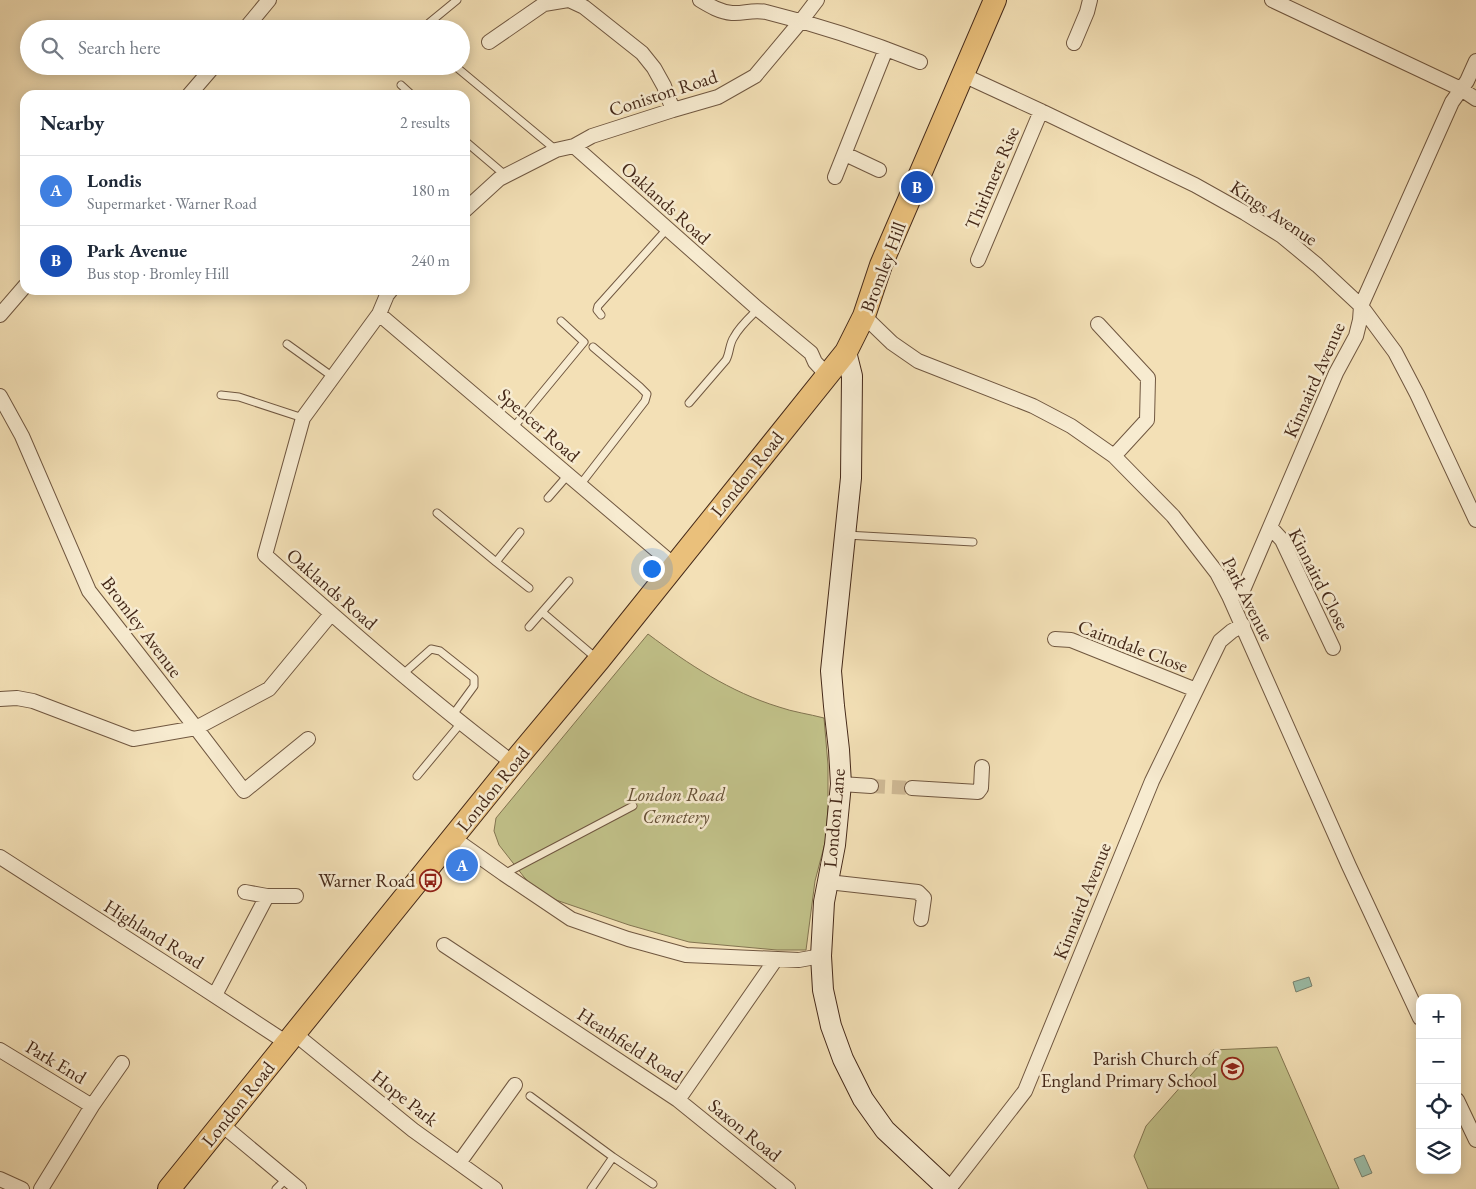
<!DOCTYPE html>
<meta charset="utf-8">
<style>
:root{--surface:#fff;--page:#f6f6f7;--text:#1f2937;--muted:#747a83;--line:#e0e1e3;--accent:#d93025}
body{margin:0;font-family:"EB Garamond",serif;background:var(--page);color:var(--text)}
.controls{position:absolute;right:15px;bottom:15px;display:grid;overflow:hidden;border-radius:10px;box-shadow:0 2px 12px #0003}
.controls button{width:45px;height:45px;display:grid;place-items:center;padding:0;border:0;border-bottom:1px solid var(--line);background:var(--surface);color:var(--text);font:25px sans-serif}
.you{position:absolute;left:651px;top:568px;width:18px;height:18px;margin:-12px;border:4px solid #fff;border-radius:50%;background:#1a73e8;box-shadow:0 0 0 8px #1a73e833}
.badge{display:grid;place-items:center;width:32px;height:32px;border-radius:50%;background:var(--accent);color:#fff;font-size:16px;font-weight:700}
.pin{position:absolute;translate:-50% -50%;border:2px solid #fff;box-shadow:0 1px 5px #0006}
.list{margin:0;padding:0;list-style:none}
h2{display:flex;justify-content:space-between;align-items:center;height:65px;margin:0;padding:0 20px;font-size:21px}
h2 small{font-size:16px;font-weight:400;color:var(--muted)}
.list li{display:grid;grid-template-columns:32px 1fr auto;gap:15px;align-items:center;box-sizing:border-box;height:70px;padding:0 20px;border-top:1px solid var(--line)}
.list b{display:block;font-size:19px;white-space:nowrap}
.list p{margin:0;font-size:16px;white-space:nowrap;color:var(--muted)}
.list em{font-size:16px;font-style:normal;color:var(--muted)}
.icon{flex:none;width:28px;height:28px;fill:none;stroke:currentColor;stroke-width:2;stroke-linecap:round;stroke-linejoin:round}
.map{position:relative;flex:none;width:1476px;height:1189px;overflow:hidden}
.search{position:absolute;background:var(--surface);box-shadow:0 2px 12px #0003;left:20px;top:20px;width:450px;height:55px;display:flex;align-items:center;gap:12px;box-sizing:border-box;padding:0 18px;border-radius:28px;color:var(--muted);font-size:19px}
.panel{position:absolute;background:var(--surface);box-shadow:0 2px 12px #0003;left:20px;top:90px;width:450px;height:205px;border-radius:15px}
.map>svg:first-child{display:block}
.green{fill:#c1c189;stroke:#837551}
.water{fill:#9cbea9;stroke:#79826f}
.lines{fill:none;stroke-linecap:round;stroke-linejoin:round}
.street-tunnel{stroke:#d0bb97;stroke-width:14;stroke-dasharray:14 7;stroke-linecap:butt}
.lane-casing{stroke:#705740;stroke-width:9}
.street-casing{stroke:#705740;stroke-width:16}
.secondary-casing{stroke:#452919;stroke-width:22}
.primary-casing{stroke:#452919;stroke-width:24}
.lane{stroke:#f7ebd0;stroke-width:7}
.street{stroke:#f7ebd0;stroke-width:14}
.secondary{stroke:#f7ebd0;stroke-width:20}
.primary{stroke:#eac07b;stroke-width:22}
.labels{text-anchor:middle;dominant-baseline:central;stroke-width:5;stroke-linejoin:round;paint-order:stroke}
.street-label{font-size:19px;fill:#452919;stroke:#f7ebd0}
.park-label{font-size:19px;font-style:italic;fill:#644f35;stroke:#f7ebd0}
.poi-label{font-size:19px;fill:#452919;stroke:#f7ebd0;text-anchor:end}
</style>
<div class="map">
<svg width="1476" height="1189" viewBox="0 0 1476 1189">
<rect width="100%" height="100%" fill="#f3e0b6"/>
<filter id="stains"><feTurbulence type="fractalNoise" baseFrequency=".004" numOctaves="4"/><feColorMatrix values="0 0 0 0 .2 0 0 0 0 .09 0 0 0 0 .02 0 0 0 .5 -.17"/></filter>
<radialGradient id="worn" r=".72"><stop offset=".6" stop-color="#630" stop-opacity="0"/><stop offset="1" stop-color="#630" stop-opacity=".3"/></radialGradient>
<!-- green -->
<path class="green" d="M648 634C688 664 730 692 779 707 793 712 809 714 824 718L828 765V807L826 839 815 881 806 950H777L689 942 629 925 556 900 537 890 524 877 499 845 494 831 496 818Z
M1277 1047 1339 1189H1148L1134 1156 1146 1126 1213 1050Z"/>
<!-- water -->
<path class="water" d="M1309 977 1312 986 1296 992 1293 982Z
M1364 1155 1372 1173 1362 1177 1354 1159Z"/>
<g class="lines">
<!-- street-tunnel -->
<path class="street-tunnel" d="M871 786 912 788"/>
<defs>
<path id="lane" d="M427 29 429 23 457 0
M455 66 556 150
M401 85 412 95
M465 141 505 175
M601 315 597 310 598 306 667 229
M287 344 333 377
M221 395 239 397 303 418
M689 403 726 360C730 353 729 344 734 337 739 327 750 317 758 309
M513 428 584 342 561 321
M580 485 645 401 647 394 640 387 593 347
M548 498 568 475
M437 513 496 562
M520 532 496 562 529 588
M846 535 973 542
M542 612 596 658
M529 627 569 581
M403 674 431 649 440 651 474 678V686L452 716
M417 776 461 723
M504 874 633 806
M530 1096 613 1157 653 1184
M276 1189 286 1179
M591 1189 613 1157"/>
<path id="street" d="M569 0 584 7 642 53 654 68 664 86 673 110
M700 0C710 6 720 12 732 13 744 14 752 9 766 12 819 25 870 42 920 62
M1272 0 1461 89 1476 99
M245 29 269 0
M489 42 544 4 568 0
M1074 43 1087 12 1090 0
M963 75 1041 111 1195 185 1245 213 1282 236 1317 265 1361 306 1395 352 1417 394 1476 520
M189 95 214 66
M574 146 758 309 811 353 815 362 827 375
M845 154 879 170
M835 177 886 49
M465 210 499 179 556 150 574 146 592 136 673 110 718 97 755 76 801 21 817 0
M978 260 1041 111
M391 290 387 295 379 314 303 418 265 555C346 627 427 698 513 763
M379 314 674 565
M0 315 25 286
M864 316 892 343 918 361 1033 406 1071 426 1114 456 1173 516 1217 573 1229 596 1349 866 1420 1018
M1098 324 1148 378 1147 420 1114 456
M0 396 22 436 89 591 196 728 244 791 308 739
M1271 528 1282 540 1333 648
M1229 596 1243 590 1336 373 1356 336 1360 320 1361 306 1452 102 1467 81 1476 61
M1055 639 1071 640 1196 690
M0 699 17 698 33 701 133 739 196 728 269 689 331 614
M841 784 871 786
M912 788 978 792 981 788 982 767
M453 838 504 874 571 919 628 939 686 955 799 960 821 956
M0 857 168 965 287 1043
M828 882 918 892 924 898 921 919
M245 892 267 896H296
M444 945 678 1100 776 959
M215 995 267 896
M295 1034 413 1130 495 1189
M0 1050 92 1106
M678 1100 788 1189
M1457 1100 1476 1140
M221 1124 299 1189
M459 1163 515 1085
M0 1179 22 1189
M41 1189 92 1106 122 1063
M949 1189 1025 1091 1152 781 1220 641 1232 631 1243 625"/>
<path id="secondary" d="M846 352 852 376 851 478 831 671 834 706 839 750 841 784 835 845 824 902 821 956 823 990 831 1026 843 1059 863 1099 885 1130 948 1189"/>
<path id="primary" d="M169 1189 513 763 599 660 846 352 864 316 881 265 995 0"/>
</defs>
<!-- lane casing -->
<use href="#lane" class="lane-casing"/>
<!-- street casing -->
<use href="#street" class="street-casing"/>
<!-- secondary casing -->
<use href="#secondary" class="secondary-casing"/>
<!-- primary casing -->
<use href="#primary" class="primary-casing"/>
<!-- lane -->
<use href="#lane" class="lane"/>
<!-- street -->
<use href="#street" class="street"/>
<!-- secondary -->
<use href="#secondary" class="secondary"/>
<!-- primary -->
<use href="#primary" class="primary"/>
</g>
<!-- icons -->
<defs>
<symbol id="bus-ring" viewBox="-11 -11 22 22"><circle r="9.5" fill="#f7ebd0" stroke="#8f2418" stroke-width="1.5"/><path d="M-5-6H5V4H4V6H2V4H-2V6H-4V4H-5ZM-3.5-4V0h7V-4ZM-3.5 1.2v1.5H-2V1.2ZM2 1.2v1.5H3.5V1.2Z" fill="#8f2418"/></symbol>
<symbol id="school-ring" viewBox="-11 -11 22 22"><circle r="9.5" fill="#f7ebd0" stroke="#8f2418" stroke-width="1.5"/><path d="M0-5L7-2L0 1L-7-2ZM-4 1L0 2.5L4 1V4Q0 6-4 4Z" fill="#8f2418"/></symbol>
</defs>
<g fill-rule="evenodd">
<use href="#bus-ring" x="418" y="868" width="25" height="25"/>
<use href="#school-ring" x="1220" y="1056" width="25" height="25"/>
</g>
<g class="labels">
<!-- street labels -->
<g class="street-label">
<text transform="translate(663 93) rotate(-18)">Coniston Road</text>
<text transform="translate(992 178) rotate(-67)">Thirlmere Rise</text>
<text transform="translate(666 203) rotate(42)">Oaklands Road</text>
<text transform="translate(1274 213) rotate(34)">Kings Avenue</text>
<text transform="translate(883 267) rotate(-69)">Bromley Hill</text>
<text transform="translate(1314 380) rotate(-66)">Kinnaird Avenue</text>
<text transform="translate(539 425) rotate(41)">Spencer Road</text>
<text transform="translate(747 474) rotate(-51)">London Road</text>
<text transform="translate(1319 579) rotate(63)">Kinnaird Close</text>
<text transform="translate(332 589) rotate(41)">Oaklands Road</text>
<text transform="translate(1248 599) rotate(63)">Park Avenue</text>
<text transform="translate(142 627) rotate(53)">Bromley Avenue</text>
<text transform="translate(1133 646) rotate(21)">Cairndale Close</text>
<text transform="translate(493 789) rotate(-51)">London Road</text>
<text transform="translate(834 818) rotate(-85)">London Lane</text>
<text transform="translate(1082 901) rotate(-68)">Kinnaird Avenue</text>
<text transform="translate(154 934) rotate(32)">Highland Road</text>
<text transform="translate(630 1045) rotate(33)">Heathfield Road</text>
<text transform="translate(56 1062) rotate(31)">Park End</text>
<text transform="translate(405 1098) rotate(38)">Hope Park</text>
<text transform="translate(238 1104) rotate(-51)">London Road</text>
<text transform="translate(745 1130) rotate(39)">Saxon Road</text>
</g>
<!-- park labels -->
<g class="park-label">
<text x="676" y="794">London Road<tspan x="676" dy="22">Cemetery</tspan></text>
</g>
<!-- poi labels -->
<g class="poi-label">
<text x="415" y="880">Warner Road</text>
<text x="1217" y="1058">Parish Church of<tspan x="1217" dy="22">England Primary School</tspan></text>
</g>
</g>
<rect width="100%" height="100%" filter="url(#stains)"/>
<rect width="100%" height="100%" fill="url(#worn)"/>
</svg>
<div class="controls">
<button>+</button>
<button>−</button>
<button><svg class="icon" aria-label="locate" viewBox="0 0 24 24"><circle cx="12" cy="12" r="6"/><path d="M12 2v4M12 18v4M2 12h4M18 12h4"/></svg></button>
<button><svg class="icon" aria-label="layers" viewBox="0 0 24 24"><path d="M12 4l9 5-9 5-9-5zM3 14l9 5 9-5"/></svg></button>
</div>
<div class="you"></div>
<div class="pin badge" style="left:462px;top:865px;background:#3f7fe0">A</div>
<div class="pin badge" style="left:917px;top:187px;background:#1a4fb4">B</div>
<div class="search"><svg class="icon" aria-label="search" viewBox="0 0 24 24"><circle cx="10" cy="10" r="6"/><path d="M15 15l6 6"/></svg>Search here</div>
<section class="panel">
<h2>Nearby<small>2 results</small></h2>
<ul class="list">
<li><span class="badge" style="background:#3f7fe0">A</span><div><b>Londis</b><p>Supermarket · Warner Road</p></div><em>180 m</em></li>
<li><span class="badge" style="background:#1a4fb4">B</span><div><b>Park Avenue</b><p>Bus stop · Bromley Hill</p></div><em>240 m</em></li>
</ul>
</section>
</div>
